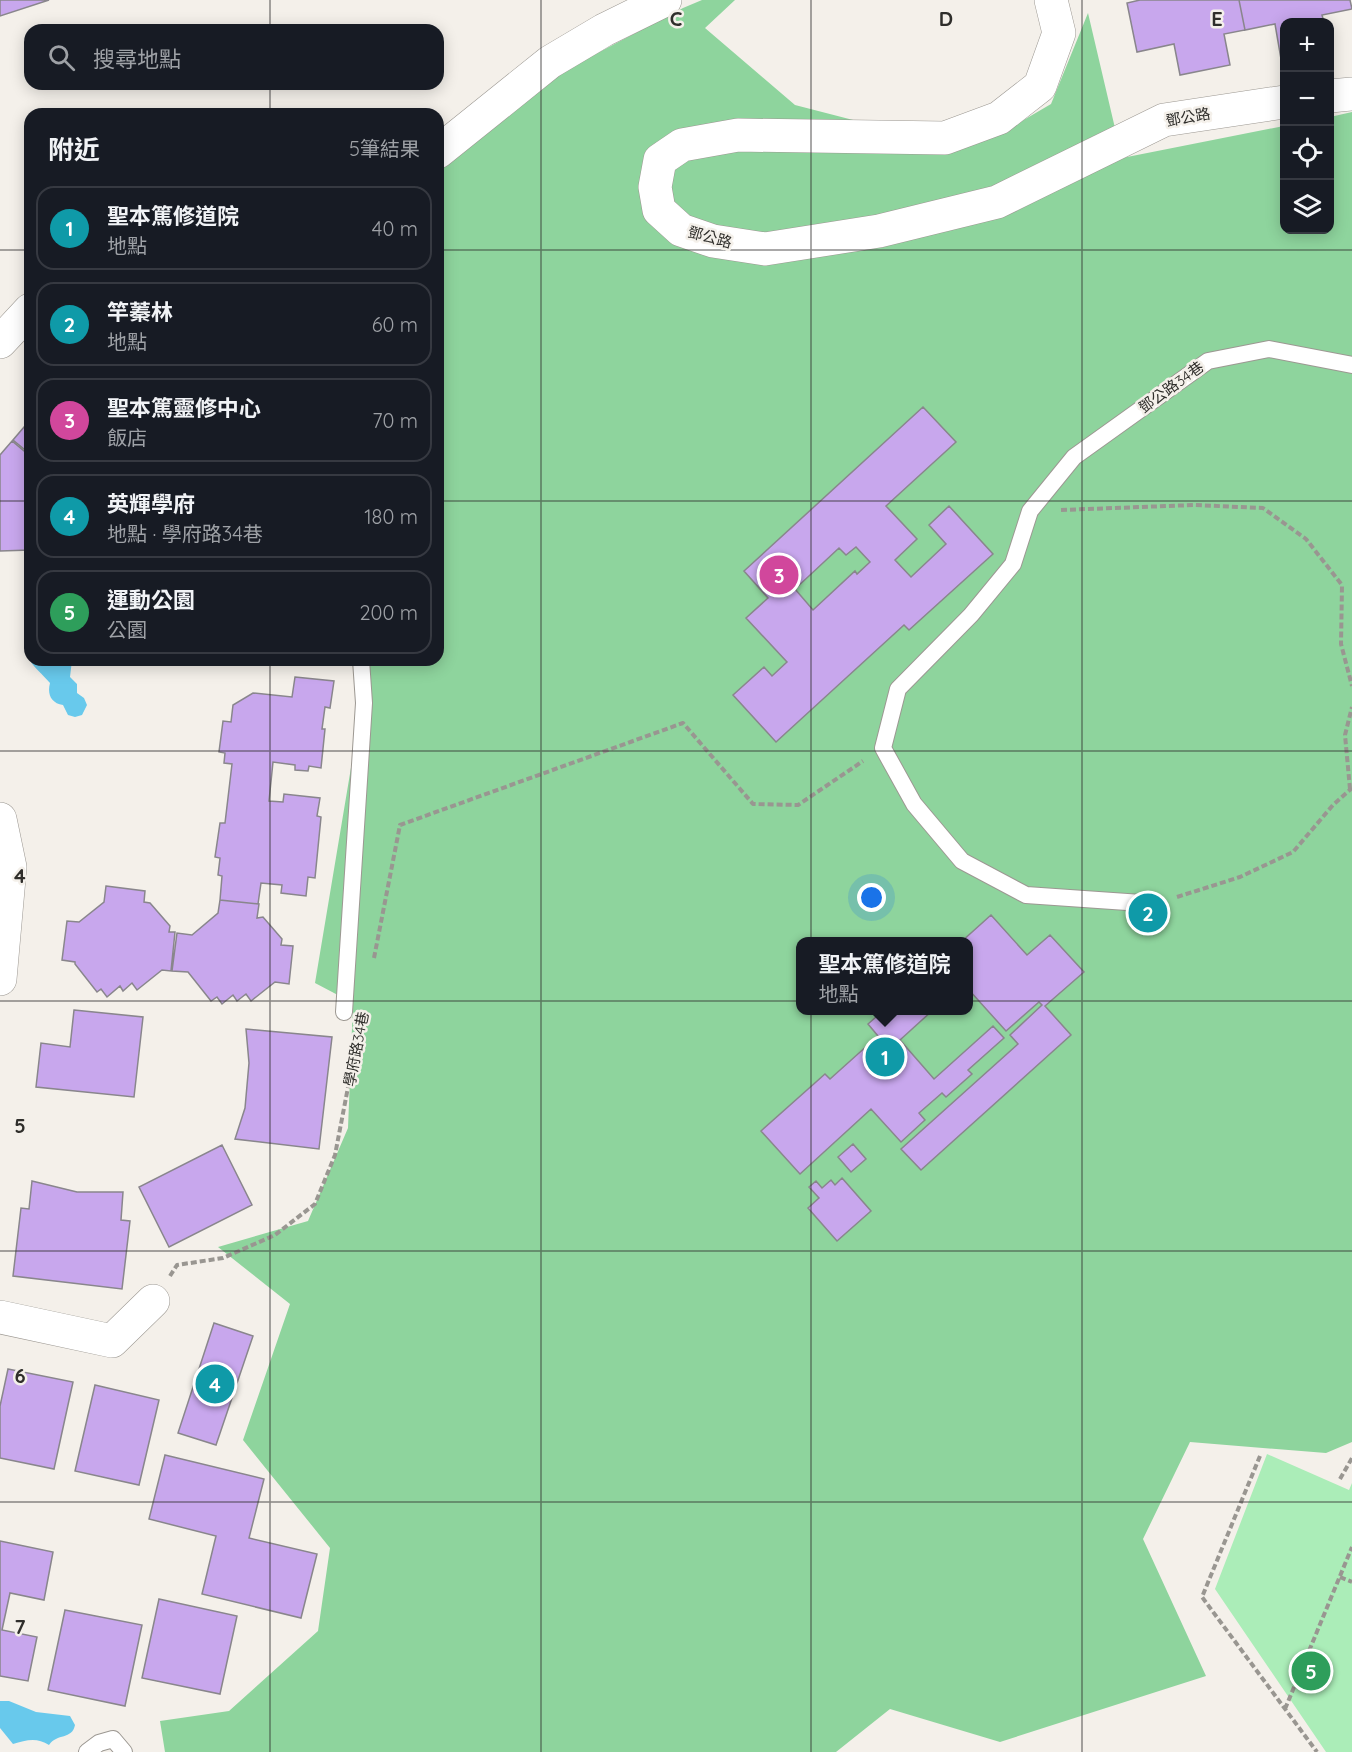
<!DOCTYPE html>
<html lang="zh-TW">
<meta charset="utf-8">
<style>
:root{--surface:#171b24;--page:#242831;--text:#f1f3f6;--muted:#9ea1a6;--line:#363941;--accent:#b73276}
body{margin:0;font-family:Quicksand,"Noto Sans TC",sans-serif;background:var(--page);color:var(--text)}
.controls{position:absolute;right:18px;top:18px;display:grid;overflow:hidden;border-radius:12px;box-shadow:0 3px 15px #0003}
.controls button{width:54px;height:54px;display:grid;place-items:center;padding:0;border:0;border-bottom:2px solid var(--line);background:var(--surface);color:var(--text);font:30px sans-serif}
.you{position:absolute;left:872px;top:898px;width:21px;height:21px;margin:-15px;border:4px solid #fff;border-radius:50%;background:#1a73e8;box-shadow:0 0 0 9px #1a73e833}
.badge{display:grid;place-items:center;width:39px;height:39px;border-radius:50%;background:var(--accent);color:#fff;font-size:20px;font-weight:700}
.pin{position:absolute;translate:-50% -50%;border:3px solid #fff;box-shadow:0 2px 6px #0006}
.popup{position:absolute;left:796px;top:937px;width:177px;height:78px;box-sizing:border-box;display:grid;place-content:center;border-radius:12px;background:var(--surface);filter:drop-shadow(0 2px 4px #0005);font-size:20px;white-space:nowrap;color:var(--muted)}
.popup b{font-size:22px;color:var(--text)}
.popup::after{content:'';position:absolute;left:50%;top:100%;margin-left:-12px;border:12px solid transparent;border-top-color:var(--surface)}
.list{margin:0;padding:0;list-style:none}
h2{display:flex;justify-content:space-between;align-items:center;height:78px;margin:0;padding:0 24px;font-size:26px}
h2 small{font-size:20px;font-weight:400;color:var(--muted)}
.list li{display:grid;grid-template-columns:39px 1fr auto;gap:18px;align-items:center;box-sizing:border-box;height:84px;margin:0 12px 12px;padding:0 12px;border:2px solid var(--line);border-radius:18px}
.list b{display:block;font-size:22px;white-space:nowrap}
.list p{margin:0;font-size:20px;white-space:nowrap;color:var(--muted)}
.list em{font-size:20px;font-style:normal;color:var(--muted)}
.icon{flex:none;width:33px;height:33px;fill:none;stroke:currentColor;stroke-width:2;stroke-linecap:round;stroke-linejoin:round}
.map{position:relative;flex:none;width:1352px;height:1752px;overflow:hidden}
.search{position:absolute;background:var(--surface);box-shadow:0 3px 15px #0003;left:24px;top:24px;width:420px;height:66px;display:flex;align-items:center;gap:15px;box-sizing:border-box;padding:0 21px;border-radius:18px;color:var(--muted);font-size:22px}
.panel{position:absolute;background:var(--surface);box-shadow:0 3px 15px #0003;left:24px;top:108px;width:420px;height:558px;border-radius:18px}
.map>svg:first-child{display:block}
.green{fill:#abedb8}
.forest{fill:#8ed49d;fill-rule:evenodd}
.water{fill:#68c9ec}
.building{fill:#c8a7ed;stroke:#89868c;stroke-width:1.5;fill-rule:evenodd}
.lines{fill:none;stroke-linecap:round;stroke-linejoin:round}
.lane-casing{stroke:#9c9892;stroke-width:18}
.street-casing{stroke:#9c9892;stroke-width:34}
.secondary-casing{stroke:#9c9892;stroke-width:34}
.path{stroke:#999691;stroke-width:4;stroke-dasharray:6 3;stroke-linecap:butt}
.lane{stroke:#fff;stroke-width:16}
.street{stroke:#fff;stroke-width:33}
.secondary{stroke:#fff;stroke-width:33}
.grid{fill:none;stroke:#2f2e2b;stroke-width:1.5;stroke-opacity:0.55}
.labels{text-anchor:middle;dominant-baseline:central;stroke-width:5;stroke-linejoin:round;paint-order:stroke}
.street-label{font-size:15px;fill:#2f2e2b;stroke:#f4f0ea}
.grid-label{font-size:20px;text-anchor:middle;font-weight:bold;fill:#2f2e2b;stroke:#f4f0ea;stroke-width:5;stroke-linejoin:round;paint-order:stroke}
</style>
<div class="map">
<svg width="1352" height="1752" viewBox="0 0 1352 1752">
<rect width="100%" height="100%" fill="#f4f0ea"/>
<!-- green -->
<path class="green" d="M1267 1454 1349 1490 1352 1483V1752H1326L1215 1589Z"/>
<!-- forest -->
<path class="forest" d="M702 0H735L705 28 795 105 946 144 1003 132 1051 104 1088 13 1122 158 1284 126V230H1330V117L1352 112V1442L1326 1453 1190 1442 1143 1539 1206 1676 1000 1742 890 1709 836 1752H165L160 1721 229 1711 318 1631 330 1548 243 1440 290 1304 218 1247 308 1221 348 1128 353 1003 315 983 369 660H438V161L550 78 683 8ZM801 942H969V1010H801Z"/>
<!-- water -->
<path class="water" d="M30 630V660H72L70 677 77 684V693L84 698 87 705 82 715 75 717 68 715 63 705C51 703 47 694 50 683 35 665 19 659 30 630Z
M0 1701H9L36 1712 70 1716 75 1725C72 1740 57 1733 49 1745 37 1737 26 1740 13 1744L0 1728Z"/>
<!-- building -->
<path class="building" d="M0 0H49L0 16Z
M1140 0H1239L1245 30 1224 34 1230 65 1180 75 1174 44 1137 52 1127 3Z
M1239 0H1350L1352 9 1322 15 1324 22H1284V64L1282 65 1275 24 1245 30Z
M923 407 956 442 886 506 917 539 895 560 911 577 946 544 929 525 949 506 993 554 909 630 904 625 776 742 733 695 764 667 772 676 787 662 746 618 768 598 744 571ZM856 547 870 562 857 574 855 571 813 610 795 589 839 548 846 555Z
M30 420V454L13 440Z
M12 441 30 456V550L0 551V455Z
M295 677 334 681 330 708 325 707 322 729H325L321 768 309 766 308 771 295 770V765L273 762 269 801 283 802 284 794 320 798 317 816 321 817 315 878 308 877 306 896 281 893 282 885 261 883 258 904 220 900 222 876 218 875 220 858 215 857 220 823H225L232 764 224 763 225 753 219 752 223 721 231 722 233 705 253 693 292 697Z
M106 886 145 891 144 902 150 903 170 926 169 932H175L171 971 162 970 137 990 132 983 123 991 120 986 107 997 101 989 97 992 75 964V962L62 960 67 921 79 922 104 902Z
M220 900 259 904 257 918 263 917 282 939 281 945 293 946 289 984 275 982 251 1001 246 994 237 1001 233 995 222 1004 217 997 211 1001 188 972 172 971 177 933 192 935 218 913Z
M991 915 1027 955 1050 935 1084 972 1045 1006 1071 1035 921 1170 901 1149 1018 1044 1010 1035 1042 1005 1039 1002 1006 1031 969 990V942H961Z
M74 1010 143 1017 134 1097 36 1087 41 1043 70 1047Z
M884 1010H933L900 1040 934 1079 993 1026 1004 1038 968 1070 972 1074 946 1097 942 1093 919 1113 925 1120 901 1142 871 1109 800 1174 761 1131 825 1074 830 1079 878 1036 868 1024Z
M246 1029 332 1037 319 1149 235 1139 245 1108 249 1063Z
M853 1144 866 1159 851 1172 838 1157Z
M222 1145 252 1205 169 1247 139 1187Z
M842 1178 871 1211 837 1241 808 1208 819 1198 809 1187 816 1181 822 1188 831 1180 835 1185Z
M32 1181 77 1192H123L121 1220 130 1221 122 1289 13 1276 21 1208 29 1209Z
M214 1323 253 1336 216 1445 178 1433Z
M8 1369 73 1382 54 1469 0 1458V1406Z
M95 1385 159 1400 139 1485 75 1471Z
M165 1455 264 1479 249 1538 317 1554 301 1618 202 1594 216 1536 149 1519Z
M0 1541 53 1552 44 1600 10 1593 2 1630 37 1637 28 1681 0 1676Z
M159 1599 237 1616 220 1694 142 1678Z
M65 1610 142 1625 125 1706 48 1690Z"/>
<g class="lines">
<defs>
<path id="lane" d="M1156 904 1026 895 962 861 914 804 883 748 898 689 971 615 1013 564 1030 511 1074 457 1208 361 1269 349 1352 365
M344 1012 364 703 361 660
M87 1752 99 1743 113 1739 124 1752"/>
<path id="street" d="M0 819 10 867 0 979
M0 1317 112 1341 153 1301"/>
<path id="secondary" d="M1051 0 1059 33 1040 86 999 118 945 138 738 135 682 145 660 160 655 187 659 210 681 230 713 241 765 249 879 231 997 202 1164 120 1284 102
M1330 96 1352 94
M438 152 550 62 604 30 665 0
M0 342 30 310"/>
</defs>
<!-- lane casing -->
<use href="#lane" class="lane-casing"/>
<!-- street casing -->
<use href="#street" class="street-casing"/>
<!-- secondary casing -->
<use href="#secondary" class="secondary-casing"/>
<!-- path -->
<path class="path" d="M1061 510 1194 505 1263 508 1306 539 1342 585 1341 644 1352 686
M1350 789 1345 735 1352 707
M1177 897 1240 877 1293 852 1333 805 1352 788
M374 958 400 825 683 723 753 804 798 805 863 761
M170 1276 177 1265 223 1258 275 1235 315 1204 335 1155 359 1030
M1260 1456 1202 1597 1317 1752
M1340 1479 1352 1458
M1340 1577 1352 1582
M1285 1709 1352 1547"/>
<!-- lane -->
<use href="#lane" class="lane"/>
<!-- street -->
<use href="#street" class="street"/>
<!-- secondary -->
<use href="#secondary" class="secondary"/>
</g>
<!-- grid -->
<path class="grid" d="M270 0V30M541 0V1752M811 0V1752M1082 0V1752M270 84V114M0 250H30M438 250H1352M0 501H30M438 501H1352M270 660V1752M0 751H1352M0 1001H1352M0 1251H1352M0 1502H1352"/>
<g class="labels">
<!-- street labels -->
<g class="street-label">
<text transform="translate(1188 117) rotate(-10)">鄧公路</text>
<text transform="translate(710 237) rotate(15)">鄧公路</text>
<text transform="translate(1171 387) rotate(-36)">鄧公路34巷</text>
<text transform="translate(356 1049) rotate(-79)">學府路34巷</text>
</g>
</g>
<g class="grid-label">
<text x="676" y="26">C</text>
<text x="946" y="26">D</text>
<text x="1217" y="26">E</text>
<text x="20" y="883">4</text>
<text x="20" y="1133">5</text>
<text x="20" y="1383">6</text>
<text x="20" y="1634">7</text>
</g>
</svg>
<div class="controls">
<button>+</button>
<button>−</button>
<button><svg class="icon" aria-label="locate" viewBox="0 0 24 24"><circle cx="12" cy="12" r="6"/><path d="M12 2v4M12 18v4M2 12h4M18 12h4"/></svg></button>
<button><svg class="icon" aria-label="layers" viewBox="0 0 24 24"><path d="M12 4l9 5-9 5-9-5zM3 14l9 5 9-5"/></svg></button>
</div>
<div class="you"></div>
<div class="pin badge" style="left:885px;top:1057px;background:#0f9aa8">1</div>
<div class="popup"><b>聖本篤修道院</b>地點</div>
<div class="pin badge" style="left:1148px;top:913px;background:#0f9aa8">2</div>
<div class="pin badge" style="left:779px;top:575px;background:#d1479c">3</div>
<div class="pin badge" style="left:215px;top:1384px;background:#0f9aa8">4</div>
<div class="pin badge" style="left:1311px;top:1671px;background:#2e9e5b">5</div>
<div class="search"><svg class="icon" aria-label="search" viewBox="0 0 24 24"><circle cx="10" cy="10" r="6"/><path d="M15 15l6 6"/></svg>搜尋地點</div>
<section class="panel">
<h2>附近<small>5筆結果</small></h2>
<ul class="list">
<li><span class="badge" style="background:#0f9aa8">1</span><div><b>聖本篤修道院</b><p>地點</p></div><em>40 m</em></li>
<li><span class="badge" style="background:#0f9aa8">2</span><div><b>竿蓁林</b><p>地點</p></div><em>60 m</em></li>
<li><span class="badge" style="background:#d1479c">3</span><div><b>聖本篤靈修中心</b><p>飯店</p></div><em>70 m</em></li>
<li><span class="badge" style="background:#0f9aa8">4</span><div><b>英輝學府</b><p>地點 · 學府路34巷</p></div><em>180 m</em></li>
<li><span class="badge" style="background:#2e9e5b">5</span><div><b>運動公園</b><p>公園</p></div><em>200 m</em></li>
</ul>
</section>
</div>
